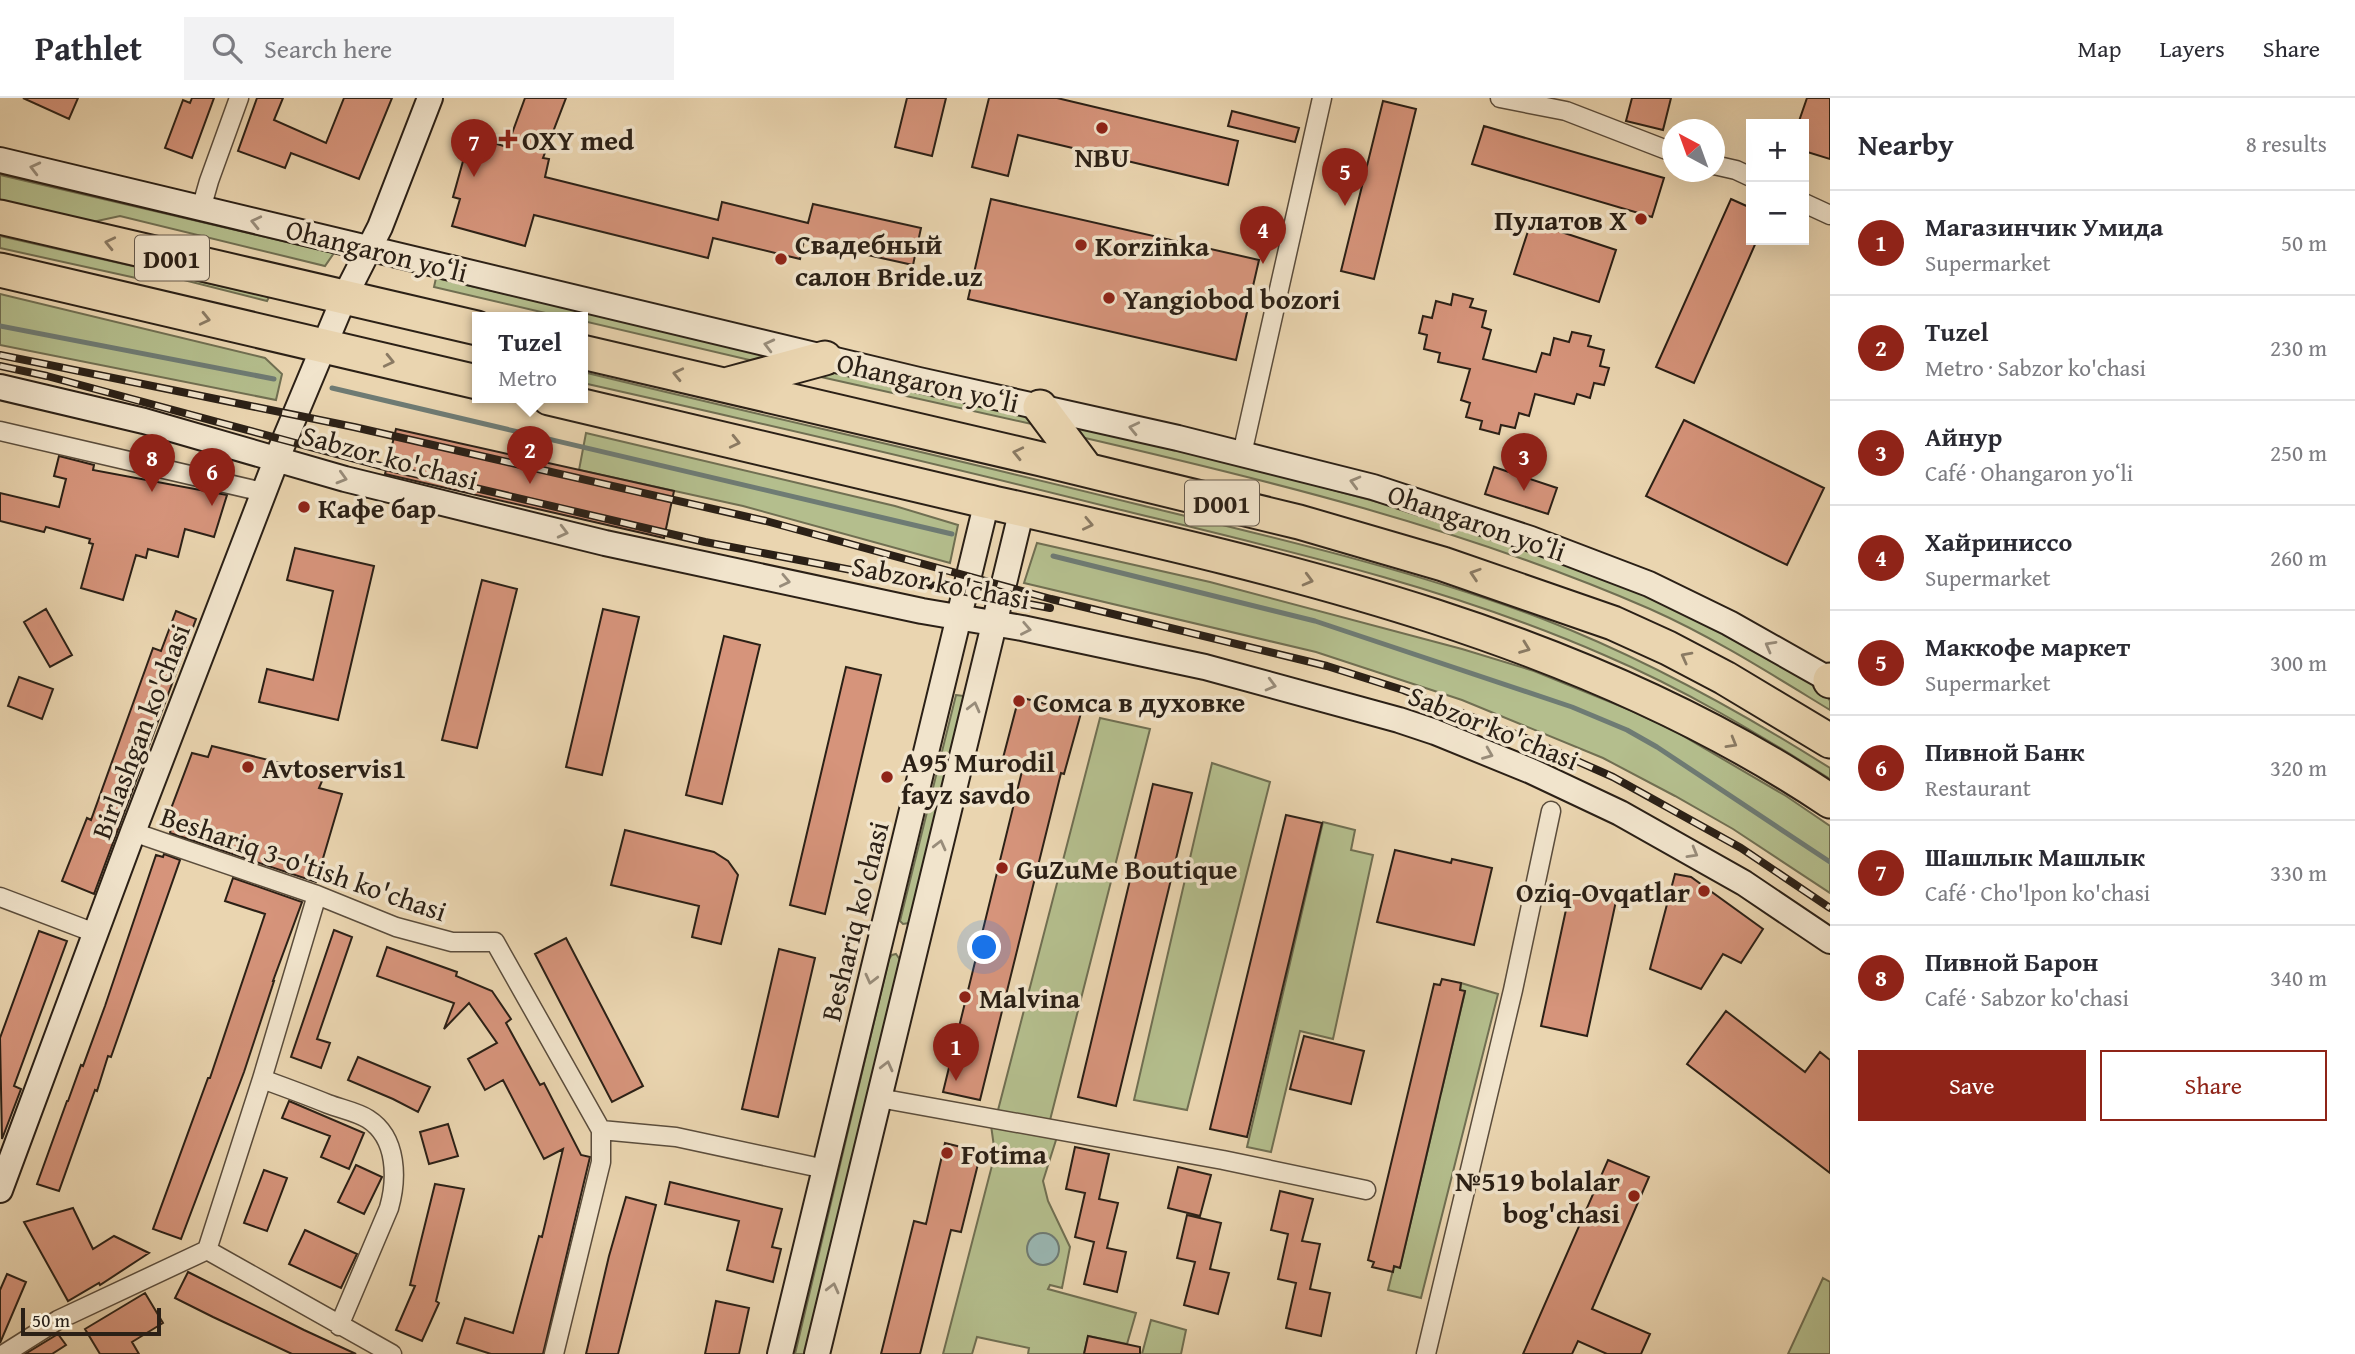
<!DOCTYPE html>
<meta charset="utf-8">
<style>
:root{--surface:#fff;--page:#f2f2f3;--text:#2b2b33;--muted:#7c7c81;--line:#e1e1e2;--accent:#8f2418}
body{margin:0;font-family:"Gentium Book Plus",serif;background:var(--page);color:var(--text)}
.controls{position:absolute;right:21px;top:21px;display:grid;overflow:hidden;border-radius:0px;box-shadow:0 7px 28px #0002}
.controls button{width:63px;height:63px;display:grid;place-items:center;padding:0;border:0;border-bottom:2px solid var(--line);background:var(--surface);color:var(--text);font:35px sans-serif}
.compass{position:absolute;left:1662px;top:21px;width:63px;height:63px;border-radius:50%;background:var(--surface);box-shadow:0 7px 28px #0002;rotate:319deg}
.scale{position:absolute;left:21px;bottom:18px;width:140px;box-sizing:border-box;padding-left:7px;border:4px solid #2b2016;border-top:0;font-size:19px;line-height:24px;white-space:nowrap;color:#2b2016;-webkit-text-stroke:5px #f1e4cc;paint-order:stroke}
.you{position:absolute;left:985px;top:850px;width:24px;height:24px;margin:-18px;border:5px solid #fff;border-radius:50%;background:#1a73e8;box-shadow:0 0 0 10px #1a73e833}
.badge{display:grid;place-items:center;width:46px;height:46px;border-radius:50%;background:var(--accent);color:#fff;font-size:23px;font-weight:700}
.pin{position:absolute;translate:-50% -58px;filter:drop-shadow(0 2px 4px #0008)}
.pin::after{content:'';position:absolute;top:37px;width:24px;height:21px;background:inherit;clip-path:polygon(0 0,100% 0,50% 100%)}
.popup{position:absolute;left:472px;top:214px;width:116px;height:91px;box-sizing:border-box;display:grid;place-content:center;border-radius:0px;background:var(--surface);filter:drop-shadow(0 2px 5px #0005);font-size:23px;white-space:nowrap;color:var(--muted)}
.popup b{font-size:26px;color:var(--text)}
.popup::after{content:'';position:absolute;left:50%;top:100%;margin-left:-14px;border:14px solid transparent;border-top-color:var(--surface)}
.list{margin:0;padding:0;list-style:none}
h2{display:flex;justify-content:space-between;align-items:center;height:91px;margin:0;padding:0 28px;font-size:30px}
h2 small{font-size:23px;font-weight:400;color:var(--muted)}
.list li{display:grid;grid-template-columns:46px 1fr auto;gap:21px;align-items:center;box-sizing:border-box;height:105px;padding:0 28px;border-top:2px solid var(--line)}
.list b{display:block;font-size:26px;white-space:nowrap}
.list p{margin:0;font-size:23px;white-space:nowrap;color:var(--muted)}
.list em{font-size:23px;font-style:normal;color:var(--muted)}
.actions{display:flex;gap:14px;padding:21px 28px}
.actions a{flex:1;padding:16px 0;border:2px solid var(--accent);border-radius:0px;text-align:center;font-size:24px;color:var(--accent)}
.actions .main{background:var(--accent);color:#fff}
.icon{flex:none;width:38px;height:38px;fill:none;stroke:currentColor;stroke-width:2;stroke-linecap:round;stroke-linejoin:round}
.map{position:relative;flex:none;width:1830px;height:1256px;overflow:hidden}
header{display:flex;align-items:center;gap:42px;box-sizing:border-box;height:98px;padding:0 35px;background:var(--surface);border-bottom:2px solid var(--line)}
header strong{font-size:33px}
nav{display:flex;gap:38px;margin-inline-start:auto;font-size:24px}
.search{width:490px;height:63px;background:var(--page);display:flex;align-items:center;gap:18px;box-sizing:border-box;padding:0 24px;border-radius:0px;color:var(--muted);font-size:26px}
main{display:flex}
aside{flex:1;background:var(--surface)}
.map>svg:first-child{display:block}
.green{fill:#b4be8d;stroke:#706f52;stroke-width:2}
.water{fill:#9ab7b3;stroke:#6e7b74;stroke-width:2}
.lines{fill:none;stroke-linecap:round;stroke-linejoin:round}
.stream{stroke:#6e7b74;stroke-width:5}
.building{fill:#d6947b;stroke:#2b2016;stroke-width:2}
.street-casing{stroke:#5b4d3c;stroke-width:21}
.secondary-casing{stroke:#2b2016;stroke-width:28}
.highway-casing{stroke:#2b2016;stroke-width:37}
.street{stroke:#f1e4cc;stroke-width:18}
.secondary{stroke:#f1e4cc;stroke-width:24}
.highway{stroke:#ead5b0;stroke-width:33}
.rail-casing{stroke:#2b2016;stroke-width:8}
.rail{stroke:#f1e4cc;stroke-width:5;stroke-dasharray:16;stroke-linecap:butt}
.oneway{stroke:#988c7a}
.oneway2{stroke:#8a7a63}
.poi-dot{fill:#8f2418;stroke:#f1e4cc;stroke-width:2.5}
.labels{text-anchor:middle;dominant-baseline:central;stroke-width:7;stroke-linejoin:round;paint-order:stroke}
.shield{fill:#f1e4cc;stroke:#665b4d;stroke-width:2}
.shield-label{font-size:26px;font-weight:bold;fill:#2b2016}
.poi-label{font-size:28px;font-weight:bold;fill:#2b2016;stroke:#f1e4cc;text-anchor:start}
.street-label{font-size:28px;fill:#2b2016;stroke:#f1e4cc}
</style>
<header>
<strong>Pathlet</strong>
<div class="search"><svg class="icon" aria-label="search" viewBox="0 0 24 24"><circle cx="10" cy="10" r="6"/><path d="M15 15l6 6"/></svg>Search here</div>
<nav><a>Map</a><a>Layers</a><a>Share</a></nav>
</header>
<main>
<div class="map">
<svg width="1830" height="1256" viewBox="0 0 1830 1256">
<rect width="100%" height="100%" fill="#ead5b0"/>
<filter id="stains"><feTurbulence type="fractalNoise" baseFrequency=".00286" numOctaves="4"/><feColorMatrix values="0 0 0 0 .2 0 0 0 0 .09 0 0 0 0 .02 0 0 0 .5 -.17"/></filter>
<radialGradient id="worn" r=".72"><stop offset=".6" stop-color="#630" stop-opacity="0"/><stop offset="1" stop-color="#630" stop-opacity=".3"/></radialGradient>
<!-- green -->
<path class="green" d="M0 77 334 155 325 168 120 118 88 125 0 103Z
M0 138 269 199 267 203 172 179 145 182 0 150Z
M436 180 780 259 758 264 583 223 582 220H567L434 189Z
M0 196 265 260 282 276 276 302 0 247Z
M836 273 1041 321 1045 329 812 277Z
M583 274C767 319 952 360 1136 406 1272 439 1411 471 1543 521 1644 560 1738 612 1830 670V681C1757 635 1684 591 1604 557 1449 489 1281 451 1117 411 939 366 761 325 583 285Z
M1066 326 1259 372 1444 422 1610 481 1712 528 1823 591 1830 603V612C1771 576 1713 539 1650 511 1464 430 1268 382 1072 337Z
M586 335 895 408 958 427 950 465 743 408 579 372Z
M1037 445 1210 484 1462 551 1534 573 1630 612 1673 632 1786 698 1830 728V795L1733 731 1675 698 1603 660 1462 602 1316 554 1024 485Z
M956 597 964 598 909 825 903 826 900 823Z
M1100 620 1150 631 1049 1026 997 1016Z
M1212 665 1270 684 1187 1012 1134 1002Z
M1323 724 1355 732 1351 752 1373 757 1333 941 1300 933 1271 1054 1247 1049Z
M896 856 901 863 805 1256H795L889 861 892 857Z
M1461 885 1498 896 1421 1200 1388 1192 1394 1168 1400 1169 1438 1009 1431 1007 1441 995 1465 894 1460 892Z
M990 1020 1053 1032 1056 1042 1043 1083 1048 1103 1070 1149 1062 1190 1050 1187 1048 1191 1136 1215 1127 1246 1088 1238 1084 1256H1028L1029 1250 977 1239 972 1256H943L995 1056Z
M1823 1180 1830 1184V1256H1788Z
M1151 1222 1186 1232 1181 1256H1142Z"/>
<!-- water -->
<path class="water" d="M1027 1151a16 16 0 1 1 32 0a16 16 0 1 1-32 0Z"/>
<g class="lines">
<!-- stream -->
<path class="stream" d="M0 228 274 281
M332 290 952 436
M1053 458 1315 523 1572 609 1627 632 1657 649 1830 764"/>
</g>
<!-- building -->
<path class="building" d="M23 0H78L69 21Z
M192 0H214L192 60 165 50 183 2 190 5Z
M257 0H283L274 22 326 45 344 0H392L359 81 291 55 285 70 238 53Z
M525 0H566L543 60 549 61 545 79 718 122 722 104 808 125 813 106 921 130 913 167 804 143 800 161 713 140 708 160 534 117 525 148 452 128 460 101 453 99 470 38 507 49Z
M907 0H946L932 58 895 49Z
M989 0H1057L1238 43 1228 87 1018 37 1008 78 972 69Z
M1632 0H1671L1663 32 1626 23Z
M1807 0H1830V61L1804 53V26H1798Z
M1383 3 1416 11 1374 181 1341 173Z
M1232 13 1299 30 1295 44 1228 28Z
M1484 28 1664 80 1652 119 1472 66Z
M991 101 1259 162 1236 262 968 201Z
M1731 101 1751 110V142H1757L1694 285 1656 269Z
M1531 124 1616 152 1599 204 1514 176Z
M1453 196 1473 201 1470 209 1486 213 1482 229 1491 232 1483 261 1536 274 1542 255 1550 257 1554 240 1569 244 1572 234 1591 238 1588 248 1604 252 1600 268 1609 270 1604 287 1594 285 1590 300 1577 296 1574 306 1535 296 1529 318 1519 315 1515 330 1501 327 1499 336 1480 331 1482 323 1466 319 1470 305 1461 302 1470 271 1438 264 1440 255 1424 251 1427 237 1419 235 1423 218 1432 220 1436 203 1451 207Z
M1684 322 1824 390 1787 467 1646 398Z
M396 331 674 393 664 440 385 376Z
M59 358 94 367 93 372 227 397 214 439 185 431 178 459 148 451 146 460 136 457 123 502 81 490 93 446 89 445 90 441 46 429 44 434 0 423V395L59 409 66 381 54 378Z
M1494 369 1557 390 1548 416 1485 396Z
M295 450 374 468 338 622 259 604 267 571 313 582 333 493 287 482Z
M482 482 517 491 477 650 442 642Z
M46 511 72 557 50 569 24 524Z
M603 511 639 519 602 677 566 669Z
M176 513 196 521 94 796 62 783 87 720 91 722 153 550 161 553Z
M724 538 760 547 722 706 686 697Z
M846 569 881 577 825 816 790 807Z
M19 579 53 591 42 621 8 608Z
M1019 599 1081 615 1064 676 1061 675 980 1002 943 994 1024 665 1003 660Z
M212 648 325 676 319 690 342 696 316 784 170 735 172 726 166 724 192 655 208 659Z
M1153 686 1192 695 1116 1008 1078 999Z
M1286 717 1322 725 1247 1039 1210 1031Z
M625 732 714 754 728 763 738 777 721 846 692 839 699 808 611 787Z
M1395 752 1451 765 1452 761 1492 770 1474 847 1377 824Z
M164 756 180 762 111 959 108 958 97 993 95 992 59 1093 37 1086 67 1003H68L81 967 83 968 105 908 156 757 163 759Z
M1675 776 1691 779 1763 831 1741 865 1723 856 1701 891 1650 871Z
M233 780 302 804 273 883H274L244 974 181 1141 153 1131 208 980H210L265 816 225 803Z
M1570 793 1616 803 1587 938 1541 928Z
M334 832 352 839 317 941 330 945 321 970 291 959Z
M39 833 67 843 14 988 21 991 2 1041 0 940Z
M566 840 643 988 612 1004 535 856Z
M387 849 457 874 456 878 492 893 511 921 506 925 540 987 544 985 581 1057 590 1059 543 1256H491L457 1245 465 1220 513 1235 539 1138 542 1139 563 1051 544 1061 503 982 485 992 468 961 497 945 469 905 444 931 454 905 377 878Z
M779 851 815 860 778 1019 742 1011Z
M1442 881 1461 885 1460 892 1465 893 1400 1170 1394 1168 1393 1174 1372 1169 1374 1164 1368 1162 1434 886 1440 887Z
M1726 913 1805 974 1820 954 1830 962V1075L1687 966Z
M1304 938 1364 953 1351 1006 1290 991Z
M358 959 430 989 418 1014 393 1001 348 982Z
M289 1003 364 1035 349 1071 321 1059 330 1038 282 1020Z
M448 1026 458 1058 429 1066 420 1034Z
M945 1045 981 1054 961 1134 951 1132 920 1256H881L914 1123 926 1126Z
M1075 1049 1109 1056 1099 1101 1118 1105 1107 1150 1126 1154 1117 1194 1084 1186 1094 1144 1075 1139 1085 1095 1066 1091Z
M1608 1062 1649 1079 1592 1211 1650 1236 1641 1256H1607L1578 1243 1572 1256H1523Z
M356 1067 382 1079 364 1116 338 1104Z
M1178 1069 1211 1077 1200 1118 1168 1110Z
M264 1072 287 1080 267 1133 244 1125Z
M670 1084 782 1111 772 1149 781 1151 773 1184 727 1172 739 1123 665 1106Z
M435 1086 464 1091 436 1203 439 1205 422 1243 396 1232 415 1188 410 1187Z
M1280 1093 1313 1101 1302 1143 1320 1146 1310 1191 1330 1195 1321 1238 1286 1230 1296 1185 1278 1181 1288 1136 1271 1132Z
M626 1099 656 1107 618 1256H586L609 1158Z
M73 1110 93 1151 114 1138 149 1155 100 1187 99 1185 68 1203 24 1124Z
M1187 1117 1221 1125 1210 1171 1229 1175 1218 1216 1184 1207 1195 1164 1177 1160Z
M305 1132 357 1156 341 1190 289 1166Z
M188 1174 304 1232 356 1256H292L213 1219 175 1200Z
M7 1176 26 1184 0 1245V1192Z
M145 1195 163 1225 132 1244 139 1256H100L85 1231Z
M716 1203 749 1210 739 1256H705Z
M58 1236 66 1247 52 1256H25Z
M1088 1238 1140 1249V1256H1084Z"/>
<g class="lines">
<defs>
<path id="street" d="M1500 0 1566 13 1672 54
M1714 67 1736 72 1751 79
M1804 105 1830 117
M201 111 209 83 239 0
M0 333 263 394
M1242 356 1322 0
M133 734 317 797 396 829 452 844H495L601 1032 676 1039 825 1071
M0 799 95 835
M262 981C284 989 306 997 328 1006 341 1011 357 1014 368 1021 398 1040 397 1082 389 1110L339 1228
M879 1000 1223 1062 1366 1092
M207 1152 392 1256
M4 1256 58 1222 207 1152 262 981 317 797
M554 1256 601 1064V1032
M1426 1256 1513 892 1551 713"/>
<path id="secondary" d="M0 62 919 282 1178 340 1373 389 1531 441 1649 486 1729 525 1830 582
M0 289 144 323 345 381 605 445 922 513 1022 530 1205 569 1399 622 1435 634 1531 673 1620 715 1744 785 1830 843
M0 1092 133 734 277 360 344 200 380 129 430 0
M780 1256 987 403
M817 1256 1022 411"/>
<path id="highway" d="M0 119 477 230
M0 172 477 284
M582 254 1041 361 1299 424 1443 466 1613 525 1668 550 1725 580 1830 643
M729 286 825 260
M549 300C694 334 839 369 985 403 1276 469 1578 534 1830 703
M1040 309 1087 372
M1830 582V583"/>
</defs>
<!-- street casing -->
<use href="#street" class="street-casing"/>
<!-- secondary casing -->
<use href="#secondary" class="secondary-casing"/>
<!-- highway casing -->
<use href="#highway" class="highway-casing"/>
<!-- street -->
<use href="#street" class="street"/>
<!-- secondary -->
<use href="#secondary" class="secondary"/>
<!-- highway -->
<use href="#highway" class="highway"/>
<defs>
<path id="rail" d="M0 257 354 329 766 423 1051 501 1327 568 1403 592 1523 639 1613 679 1741 750 1830 810
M0 268 47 278 377 367 705 444 1050 510"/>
</defs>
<!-- rail casing -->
<use href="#rail" class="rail-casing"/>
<!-- rail -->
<use href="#rail" class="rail"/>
</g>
<!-- one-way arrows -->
<defs><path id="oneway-chevron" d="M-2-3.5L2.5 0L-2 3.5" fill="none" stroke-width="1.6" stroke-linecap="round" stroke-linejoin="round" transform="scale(1.75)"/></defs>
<g class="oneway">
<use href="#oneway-chevron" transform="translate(35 70) rotate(-166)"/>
<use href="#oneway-chevron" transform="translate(256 124) rotate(-167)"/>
<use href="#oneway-chevron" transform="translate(769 247) rotate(-166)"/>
<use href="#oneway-chevron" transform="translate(1134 330) rotate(-167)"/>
<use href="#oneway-chevron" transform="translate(342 380) rotate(16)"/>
<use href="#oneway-chevron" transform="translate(1355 384) rotate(-165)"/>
<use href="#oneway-chevron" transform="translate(563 434) rotate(14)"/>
<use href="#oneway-chevron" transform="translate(785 483) rotate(12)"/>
<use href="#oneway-chevron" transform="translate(1026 531) rotate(11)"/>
<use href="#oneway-chevron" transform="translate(1770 548) rotate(-151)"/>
<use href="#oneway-chevron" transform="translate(1271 587) rotate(15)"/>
<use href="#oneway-chevron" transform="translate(974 609) rotate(-76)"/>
<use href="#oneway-chevron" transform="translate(1488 656) rotate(22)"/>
<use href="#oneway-chevron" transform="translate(940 747) rotate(-76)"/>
<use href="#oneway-chevron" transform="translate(1693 755) rotate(30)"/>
<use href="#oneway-chevron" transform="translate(871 881) rotate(104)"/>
<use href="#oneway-chevron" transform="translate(887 968) rotate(-76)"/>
<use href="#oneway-chevron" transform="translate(833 1190) rotate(-76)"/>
</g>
<g class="oneway2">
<use href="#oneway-chevron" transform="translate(110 145) rotate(-167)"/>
<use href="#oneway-chevron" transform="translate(205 221) rotate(13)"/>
<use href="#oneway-chevron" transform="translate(389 263) rotate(13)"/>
<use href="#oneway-chevron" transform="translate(678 276) rotate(-167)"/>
<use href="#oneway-chevron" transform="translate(735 344) rotate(13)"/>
<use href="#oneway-chevron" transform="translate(1018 355) rotate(-167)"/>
<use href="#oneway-chevron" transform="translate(1088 426) rotate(12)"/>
<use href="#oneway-chevron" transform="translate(1475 476) rotate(-162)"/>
<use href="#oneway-chevron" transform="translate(1308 482) rotate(15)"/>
<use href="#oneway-chevron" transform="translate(1525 550) rotate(21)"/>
<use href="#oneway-chevron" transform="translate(1686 559) rotate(-152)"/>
<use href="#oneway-chevron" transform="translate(1732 645) rotate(30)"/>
</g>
<!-- markers -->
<g class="poi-dot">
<circle cx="1102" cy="30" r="7"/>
<path d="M504.5 30.5h7v7h7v7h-7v7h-7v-7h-7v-7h7z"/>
<circle cx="1641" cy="121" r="7"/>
<circle cx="1081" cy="147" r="7"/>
<circle cx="781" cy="161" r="7"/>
<circle cx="1109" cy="200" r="7"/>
<circle cx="304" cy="409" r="7"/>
<circle cx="1019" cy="603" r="7"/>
<circle cx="248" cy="669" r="7"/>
<circle cx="887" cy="679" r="7"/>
<circle cx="1002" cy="770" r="7"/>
<circle cx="1704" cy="793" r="7"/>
<circle cx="965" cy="899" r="7"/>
<circle cx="947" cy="1055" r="7"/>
<circle cx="1634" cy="1098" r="7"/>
</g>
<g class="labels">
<!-- shield labels -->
<g class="shield">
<rect x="135" y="137.5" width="74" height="45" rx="5"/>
<rect x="1185" y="382.5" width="74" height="45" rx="5"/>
</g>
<g class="shield-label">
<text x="172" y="160">D001</text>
<text x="1222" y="405">D001</text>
</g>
<!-- poi labels -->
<g class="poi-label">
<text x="522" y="41">OXY med</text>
<text x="1102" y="58" text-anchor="middle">NBU</text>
<text x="1627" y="121" text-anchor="end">Пулатов Х</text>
<text x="795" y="145">Свадебный<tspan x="795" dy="32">салон Bride.uz</tspan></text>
<text x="1095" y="147">Korzinka</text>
<text x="1123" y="200">Yangiobod bozori</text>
<text x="318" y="409">Кафе бар</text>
<text x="1033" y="603">Сомса в духовке</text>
<text x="901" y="663">A95 Murodil<tspan x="901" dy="32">fayz savdo</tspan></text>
<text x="262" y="669">Avtoservis1</text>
<text x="1016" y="770">GuZuMe Boutique</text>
<text x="1690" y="793" text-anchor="end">Oziq-Ovqatlar</text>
<text x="979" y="899">Malvina</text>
<text x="961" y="1055">Fotima</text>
<text x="1620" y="1082" text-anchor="end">№519 bolalar<tspan x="1620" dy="32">bog'chasi</tspan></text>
</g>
<!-- street labels -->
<g class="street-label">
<text transform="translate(377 152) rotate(14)">Ohangaron yoʻli</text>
<text transform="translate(928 284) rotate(13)">Ohangaron yoʻli</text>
<text transform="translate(390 359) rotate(15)">Sabzor ko'chasi</text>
<text transform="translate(1477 424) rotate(19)">Ohangaron yoʻli</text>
<text transform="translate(941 484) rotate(11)">Sabzor ko'chasi</text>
<text transform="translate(1494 629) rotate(22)">Sabzor ko'chasi</text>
<text transform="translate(140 633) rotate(-69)">Birlashgan ko'chasi</text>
<text transform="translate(304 765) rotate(19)">Beshariq 3-o'tish ko'chasi</text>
<text transform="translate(854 823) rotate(-76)">Beshariq ko'chasi</text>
</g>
</g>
<rect width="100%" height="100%" filter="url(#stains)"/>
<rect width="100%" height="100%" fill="url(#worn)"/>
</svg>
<div class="controls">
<button>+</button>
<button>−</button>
</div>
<svg class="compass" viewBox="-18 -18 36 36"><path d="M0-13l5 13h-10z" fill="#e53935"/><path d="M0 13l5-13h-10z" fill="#7c7c81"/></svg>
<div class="scale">50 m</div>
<div class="you"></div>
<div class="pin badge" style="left:956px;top:983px">1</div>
<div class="pin badge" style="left:530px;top:386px">2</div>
<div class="popup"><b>Tuzel</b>Metro</div>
<div class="pin badge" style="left:1524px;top:393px">3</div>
<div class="pin badge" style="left:1263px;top:166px">4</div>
<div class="pin badge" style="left:1345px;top:108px">5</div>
<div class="pin badge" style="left:212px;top:408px">6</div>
<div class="pin badge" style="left:474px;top:79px">7</div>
<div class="pin badge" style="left:152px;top:394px">8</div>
</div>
<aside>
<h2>Nearby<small>8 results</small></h2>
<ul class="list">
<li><span class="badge">1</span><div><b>Магазинчик Умида</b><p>Supermarket</p></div><em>50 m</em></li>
<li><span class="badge">2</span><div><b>Tuzel</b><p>Metro · Sabzor ko'chasi</p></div><em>230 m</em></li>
<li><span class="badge">3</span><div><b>Айнур</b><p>Café · Ohangaron yoʻli</p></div><em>250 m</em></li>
<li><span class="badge">4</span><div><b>Хайриниссо</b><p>Supermarket</p></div><em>260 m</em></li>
<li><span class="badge">5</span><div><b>Маккофе маркет</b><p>Supermarket</p></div><em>300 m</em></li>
<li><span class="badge">6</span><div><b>Пивной Банк</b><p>Restaurant</p></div><em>320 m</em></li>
<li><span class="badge">7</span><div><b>Шашлык Машлык</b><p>Café · Cho'lpon ko'chasi</p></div><em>330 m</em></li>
<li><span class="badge">8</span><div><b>Пивной Барон</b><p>Café · Sabzor ko'chasi</p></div><em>340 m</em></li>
</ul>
<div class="actions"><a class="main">Save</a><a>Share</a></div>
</aside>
</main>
